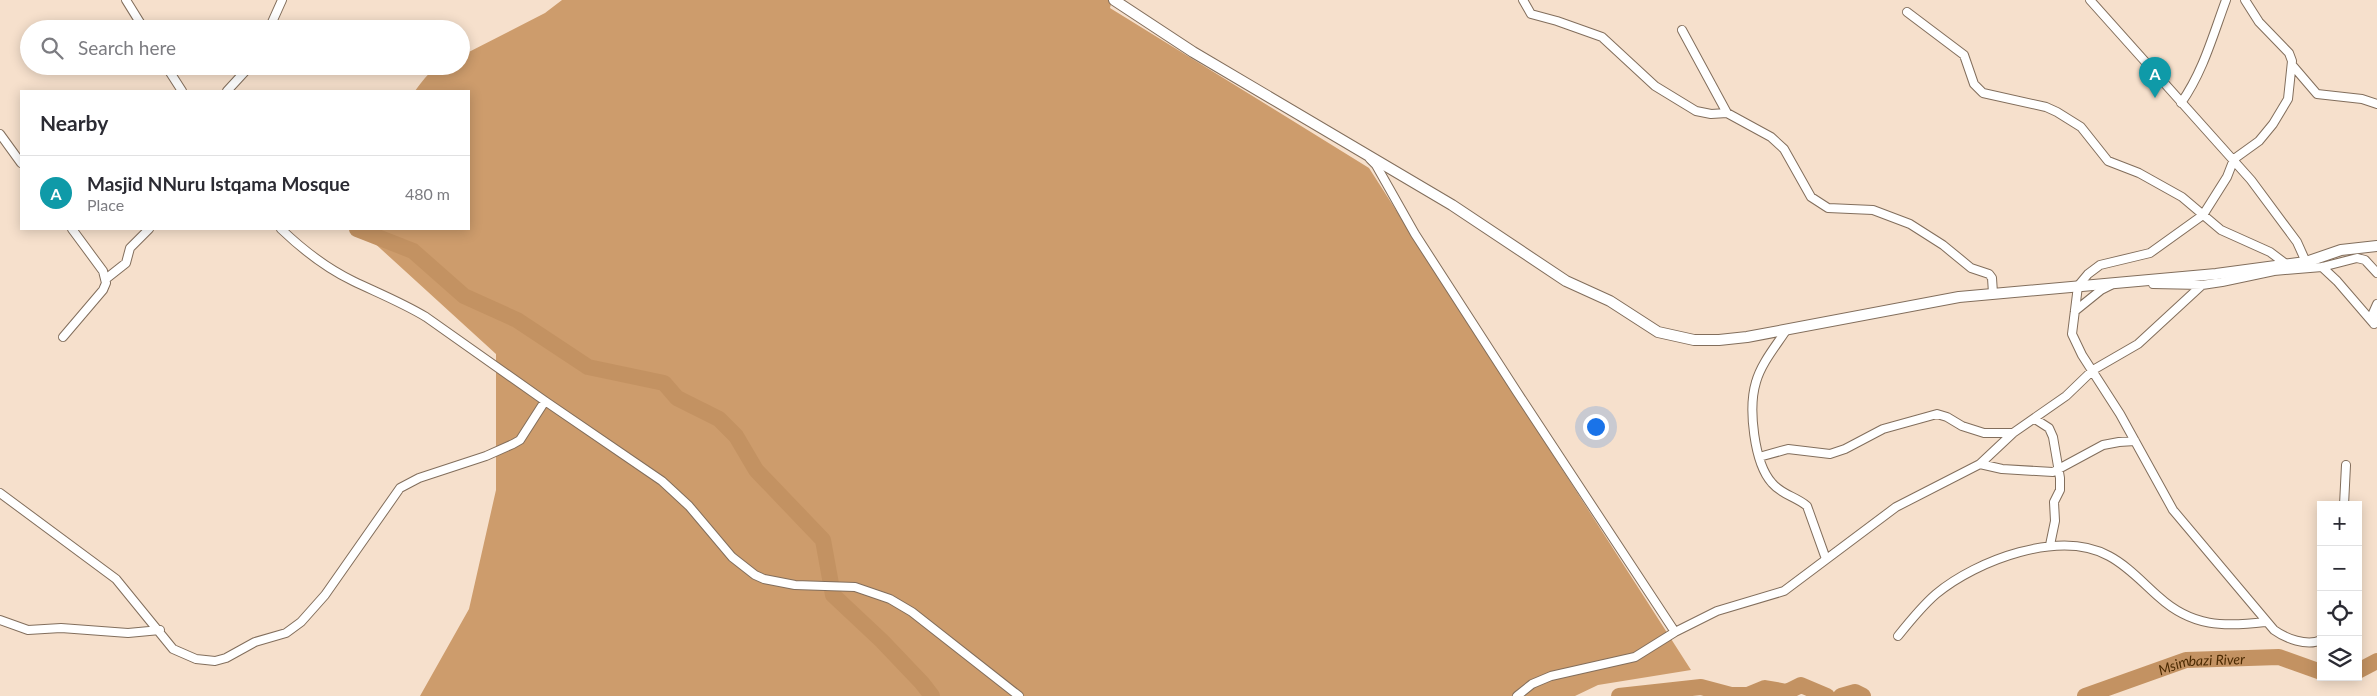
<!DOCTYPE html>
<meta charset="utf-8">
<style>
:root{--surface:#fff;--page:#f7f7f7;--text:#2b2b33;--muted:#7c7c81;--line:#e1e1e2;--accent:#258ab3}
body{margin:0;font-family:Lato,sans-serif;background:var(--page);color:var(--text)}
.controls{position:absolute;right:15px;bottom:15px;display:grid;overflow:hidden;border-radius:0px;box-shadow:0 2px 12px #0003}
.controls button{width:45px;height:45px;display:grid;place-items:center;padding:0;border:0;border-bottom:1px solid var(--line);background:var(--surface);color:var(--text);font:25px sans-serif}
.you{position:absolute;left:1595px;top:426px;width:18px;height:18px;margin:-12px;border:4px solid #fff;border-radius:50%;background:#1a73e8;box-shadow:0 0 0 8px #1a73e833}
.badge{display:grid;place-items:center;width:32px;height:32px;border-radius:50%;background:var(--accent);color:#fff;font-size:16px;font-weight:700}
.pin{position:absolute;translate:-50% -41px;filter:drop-shadow(0 1px 2px #0008)}
.pin::after{content:'';position:absolute;top:26px;width:18px;height:15px;background:inherit;clip-path:polygon(0 0,100% 0,50% 100%)}
.list{margin:0;padding:0;list-style:none}
h2{display:flex;justify-content:space-between;align-items:center;height:65px;margin:0;padding:0 20px;font-size:21px}
h2 small{font-size:16px;font-weight:400;color:var(--muted)}
.list li{display:grid;grid-template-columns:32px 1fr auto;gap:15px;align-items:center;box-sizing:border-box;height:75px;padding:0 20px;border-top:1px solid var(--line)}
.list b{display:block;font-size:19px;white-space:nowrap}
.list p{margin:0;font-size:16px;white-space:nowrap;color:var(--muted)}
.list em{font-size:16px;font-style:normal;color:var(--muted)}
.icon{flex:none;width:28px;height:28px;fill:none;stroke:currentColor;stroke-width:2;stroke-linecap:round;stroke-linejoin:round}
.map{position:relative;flex:none;width:2377px;height:696px;overflow:hidden}
.search{position:absolute;background:var(--surface);box-shadow:0 2px 12px #0003;left:20px;top:20px;width:450px;height:55px;display:flex;align-items:center;gap:12px;box-sizing:border-box;padding:0 18px;border-radius:28px;color:var(--muted);font-size:19px}
.panel{position:absolute;background:var(--surface);box-shadow:0 2px 12px #0003;left:20px;top:90px;width:450px;height:140px;border-radius:0px}
.map>svg:first-child{display:block}
.forest{fill:#cd9c6c}
.lines{fill:none;stroke-linecap:round;stroke-linejoin:round}
.river{stroke:#c39262;stroke-width:16}
.street-casing{stroke:#826e5c;stroke-width:10}
.secondary-casing{stroke:#826e5c;stroke-width:12}
.street{stroke:#fff;stroke-width:8}
.secondary{stroke:#fff;stroke-width:10}
.labels{text-anchor:middle;dominant-baseline:central;stroke-width:4;stroke-linejoin:round;paint-order:stroke}
.water-label{font-size:14px;font-style:italic;fill:#4b2a02;stroke:#f6e0cc}
</style>
<div class="map">
<svg width="2377" height="696" viewBox="0 0 2377 696">
<rect width="100%" height="100%" fill="#f6e0cc"/>
<!-- forest -->
<path class="forest" d="M562 0H1112L1110 8 1369 168 1691 670 1598 685 1575 696H420L469 609 496 490V354L359 229H469V91H415C432 69 432 66 461 66V56L545 13Z"/>
<g class="lines">
<!-- river -->
<g class="river">
<path d="M357 229 413 251 464 296 517 320 588 367 664 383 677 398 719 419 736 436 756 470 823 540 833 595 882 641 922 683 932 696"/>
<path d="M2358 671 2377 661"/>
<path d="M1619 696 1701 687 1731 695H1748L1765 688 1787 692 1801 685 1827 696"/>
<path d="M1841 696 1855 692 1863 696"/>
<path id="s1" d="M2085 696 2186 660 2279 657 2321 672"/>
</g>
<defs>
<path id="street" d="M126 0 144 29
M1523 0 1531 14 1557 21 1602 37 1655 86 1696 111 1711 114 1727 113
M2090 0 2251 180 2297 242 2306 262
M2245 0 2259 22 2289 53 2292 61 2288 99 2273 124 2259 141 2234 159 2227 177 2203 215 2150 253 2100 265 2088 274 2078 286 2072 334 2082 355 2120 414 2173 510 2274 630C2285 638 2307 647 2321 640
M1907 12 1964 55 1974 84 1983 93 2046 107 2057 112 2081 127 2108 161 2139 173 2182 197 2221 230 2270 252 2286 264
M269 29 282 0
M1682 30 1727 113 1771 137 1784 149 1811 197 1828 208 1873 210 1910 224 1943 245 1971 268 1989 274 1992 278 1993 293
M166 66 182 91
M2293 66 2317 94 2362 99 2377 104
M227 91 250 66
M2181 103C2203 72 2213 35 2226 0
M0 134 21 163
M1370 159 1376 165 1415 234 1517 392 1675 632
M281 229C303 250 326 268 353 281 378 293 403 303 426 317L545 401 662 481 689 506 732 557 755 575 764 579 795 585 855 587 890 599 912 612 1019 696
M2322 267 2337 281 2374 324
M107 278 126 263 130 248 149 229
M2153 284 2202 285 2222 282 2274 271 2322 267 2357 258 2365 260 2377 273
M2075 311 2101 290 2111 285
M2374 324 2373 313 2377 304
M1785 332C1775 347 1761 364 1756 382 1748 408 1754 463 1772 483 1782 495 1795 496 1807 506L1826 559
M63 337 103 290 106 283 103 271 72 229
M2035 419 2049 428 2053 437 2060 478V490L2054 502 2055 521 2050 545
M1759 457 1788 449 1830 454 1845 449 1883 429 1937 414 1947 417 1962 426 1984 433H2013
M1980 464 2002 469 2053 472 2103 445 2119 442 2135 441
M0 493 116 579 173 649 196 659 215 661 226 658 255 642 286 633 301 622 325 595 400 488 419 478 486 456 513 444 520 440 545 401
M2344 505 2346 465
M0 620 28 630 61 628 128 633 160 630
M1898 636C1910 621 1922 606 1936 594 1977 560 2060 529 2109 556 2128 566 2143 583 2159 597 2192 627 2224 627 2265 622
M1517 696 1532 684 1551 676 1635 657 1675 632 1717 611 1784 591 1896 507 1980 464 2013 433 2066 396 2093 370 2138 344 2202 285"/>
<path id="secondary" d="M1114 0 1193 52 1452 205 1566 281 1610 301 1658 332 1694 340H1719L1747 337 1959 297 2216 274 2306 262 2341 250 2377 246"/>
</defs>
<!-- street casing -->
<use href="#street" class="street-casing"/>
<!-- secondary casing -->
<use href="#secondary" class="secondary-casing"/>
<!-- street -->
<use href="#street" class="street"/>
<!-- secondary -->
<use href="#secondary" class="secondary"/>
</g>
<g class="labels">
<!-- water labels -->
<g class="water-label">
<text stroke="none"><textPath href="#s1" startOffset="122">Msimbazi River</textPath></text>
</g>
</g>
</svg>
<div class="controls">
<button>+</button>
<button>−</button>
<button><svg class="icon" aria-label="locate" viewBox="0 0 24 24"><circle cx="12" cy="12" r="6"/><path d="M12 2v4M12 18v4M2 12h4M18 12h4"/></svg></button>
<button><svg class="icon" aria-label="layers" viewBox="0 0 24 24"><path d="M12 4l9 5-9 5-9-5zM3 14l9 5 9-5"/></svg></button>
</div>
<div class="you"></div>
<div class="pin badge" style="left:2155px;top:98px;background:#0f9aa8">A</div>
<div class="search"><svg class="icon" aria-label="search" viewBox="0 0 24 24"><circle cx="10" cy="10" r="6"/><path d="M15 15l6 6"/></svg>Search here</div>
<section class="panel">
<h2>Nearby<small></small></h2>
<ul class="list">
<li><span class="badge" style="background:#0f9aa8">A</span><div><b>Masjid NNuru Istqama Mosque</b><p>Place</p></div><em>480 m</em></li>
</ul>
</section>
</div>
